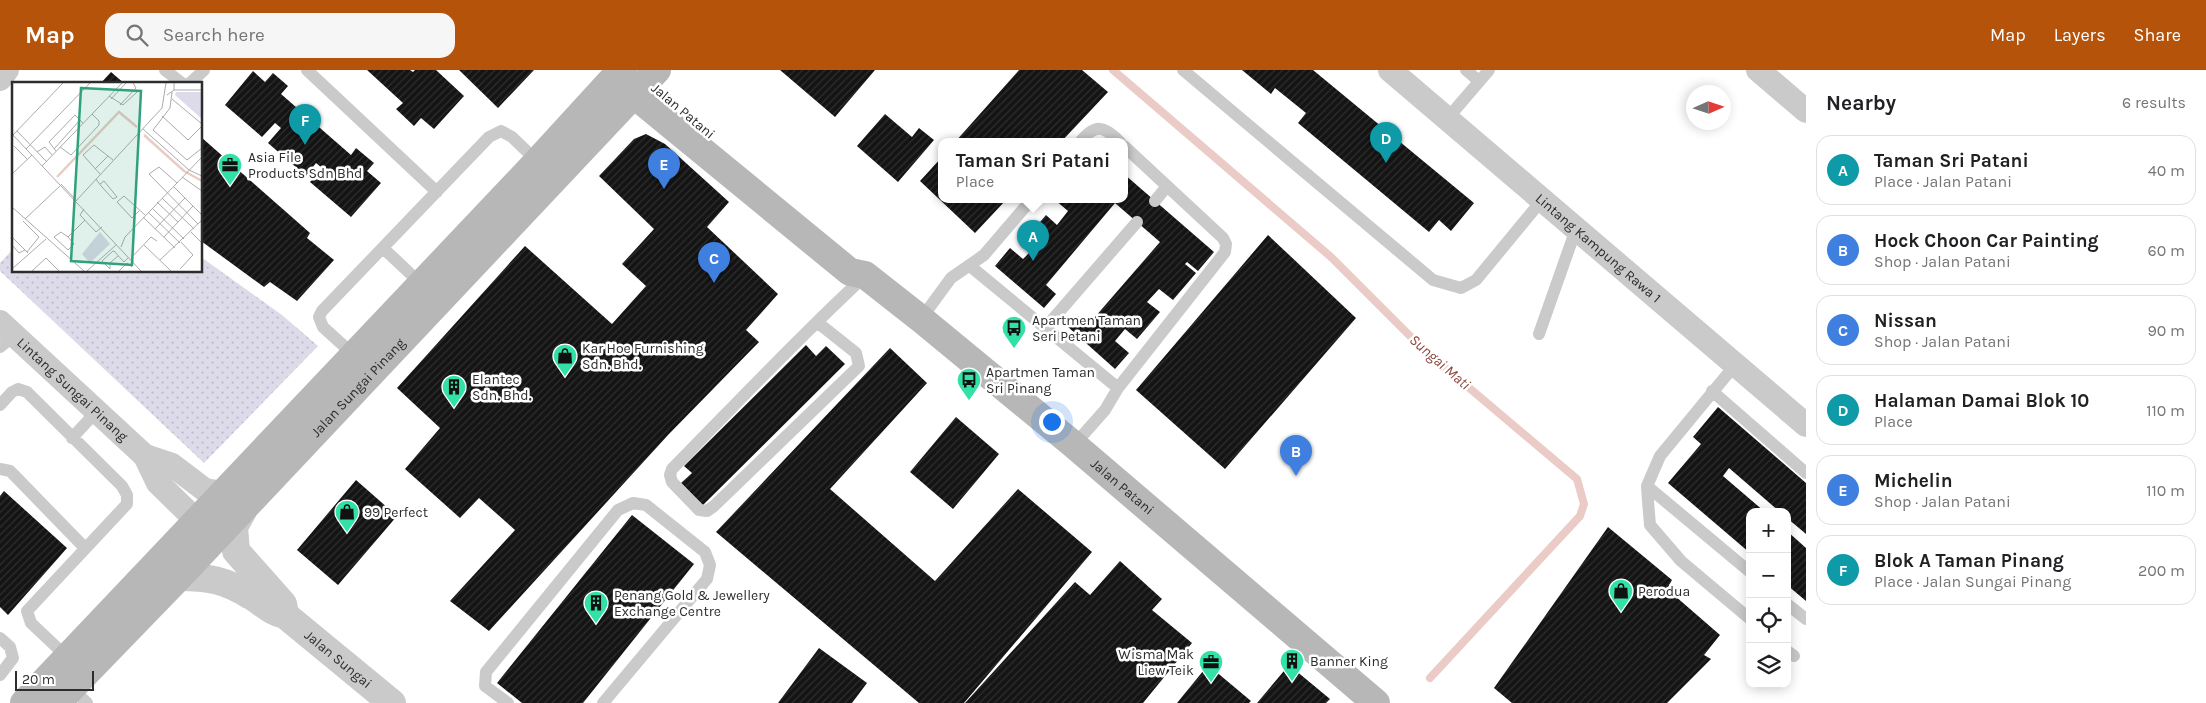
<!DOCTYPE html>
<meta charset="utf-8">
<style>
:root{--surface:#fff;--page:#f6f6f6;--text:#202124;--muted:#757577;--line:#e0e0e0;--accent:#b45309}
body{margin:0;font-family:Karla,sans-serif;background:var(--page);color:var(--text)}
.controls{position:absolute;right:15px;bottom:15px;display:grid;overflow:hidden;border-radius:10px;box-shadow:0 2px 12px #0003}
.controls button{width:45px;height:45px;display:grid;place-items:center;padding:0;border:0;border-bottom:1px solid var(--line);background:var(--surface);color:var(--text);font:25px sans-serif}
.compass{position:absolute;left:1686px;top:15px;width:45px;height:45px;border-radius:50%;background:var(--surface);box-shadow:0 2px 12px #0003;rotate:87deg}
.scale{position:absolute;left:15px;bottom:12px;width:79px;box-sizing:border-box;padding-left:5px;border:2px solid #2d2d2d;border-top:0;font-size:14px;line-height:18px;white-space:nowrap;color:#2d2d2d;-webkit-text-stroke:4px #fff;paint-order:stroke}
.you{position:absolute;left:1051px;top:351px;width:18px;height:18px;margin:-12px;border:4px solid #fff;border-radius:50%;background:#1a73e8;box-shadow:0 0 0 8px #1a73e833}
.badge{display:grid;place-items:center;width:32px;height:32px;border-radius:50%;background:var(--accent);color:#fff;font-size:16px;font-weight:700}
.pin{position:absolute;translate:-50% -41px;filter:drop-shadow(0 1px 2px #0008)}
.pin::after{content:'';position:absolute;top:26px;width:18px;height:15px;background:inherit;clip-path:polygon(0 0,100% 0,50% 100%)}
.popup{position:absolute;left:938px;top:68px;width:190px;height:65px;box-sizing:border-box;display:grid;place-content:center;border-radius:10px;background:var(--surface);filter:drop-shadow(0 1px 4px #0005);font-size:16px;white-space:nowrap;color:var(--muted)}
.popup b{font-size:19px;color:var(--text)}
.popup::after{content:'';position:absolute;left:50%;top:100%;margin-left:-10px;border:10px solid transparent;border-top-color:var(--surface)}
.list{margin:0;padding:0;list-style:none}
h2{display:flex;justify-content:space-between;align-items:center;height:65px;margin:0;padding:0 20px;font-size:21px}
h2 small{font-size:16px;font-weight:400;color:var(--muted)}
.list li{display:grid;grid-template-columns:32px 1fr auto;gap:15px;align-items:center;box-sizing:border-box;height:70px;margin:0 10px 10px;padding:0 10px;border:1px solid var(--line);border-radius:15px}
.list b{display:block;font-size:19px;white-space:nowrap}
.list p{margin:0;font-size:16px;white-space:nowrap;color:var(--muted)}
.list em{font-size:16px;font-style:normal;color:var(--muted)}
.icon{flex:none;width:28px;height:28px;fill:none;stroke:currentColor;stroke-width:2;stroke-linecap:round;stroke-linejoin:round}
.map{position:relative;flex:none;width:1806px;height:633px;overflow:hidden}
header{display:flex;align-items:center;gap:30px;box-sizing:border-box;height:70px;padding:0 25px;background:var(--accent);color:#fff}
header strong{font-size:24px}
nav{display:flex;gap:28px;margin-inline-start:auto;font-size:18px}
.search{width:350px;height:45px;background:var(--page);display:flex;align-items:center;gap:12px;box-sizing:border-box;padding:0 18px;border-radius:15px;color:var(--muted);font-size:19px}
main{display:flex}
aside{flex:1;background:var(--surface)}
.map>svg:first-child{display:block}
.grass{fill:url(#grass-dots)}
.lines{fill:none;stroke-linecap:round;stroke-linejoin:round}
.stream{stroke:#eacbc6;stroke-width:8}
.building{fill:url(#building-hatch)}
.service{stroke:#cacaca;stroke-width:12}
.minor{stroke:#cacaca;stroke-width:24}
.tertiary{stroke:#cacaca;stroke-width:28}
.secondary{stroke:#b7b7b7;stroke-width:28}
.labels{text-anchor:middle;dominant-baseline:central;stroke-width:5;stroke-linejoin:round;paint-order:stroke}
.street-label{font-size:14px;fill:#2d2d2d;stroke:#fff}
.poi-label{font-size:14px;fill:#2d2d2d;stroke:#fff;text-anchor:start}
.water-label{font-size:15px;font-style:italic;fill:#8d463d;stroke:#fff}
.inset-river{fill:none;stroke:#eacbc6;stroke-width:2.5}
.inset-road{fill:none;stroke:#ababab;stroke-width:1}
.view{fill:#30a27b;fill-opacity:0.15;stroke:#30a27b;stroke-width:2.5}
.inset-edge{fill:none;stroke:#2d2d2d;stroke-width:2.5}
</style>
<header>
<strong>Map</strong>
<div class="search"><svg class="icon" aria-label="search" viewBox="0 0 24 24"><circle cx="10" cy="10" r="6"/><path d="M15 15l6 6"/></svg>Search here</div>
<nav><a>Map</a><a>Layers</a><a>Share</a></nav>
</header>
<main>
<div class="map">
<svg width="1806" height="633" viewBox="0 0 1806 633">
<defs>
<pattern id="grass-dots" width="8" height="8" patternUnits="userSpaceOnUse" patternTransform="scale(1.25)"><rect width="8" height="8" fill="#dddaea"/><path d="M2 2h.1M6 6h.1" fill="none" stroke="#bebbc9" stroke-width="1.8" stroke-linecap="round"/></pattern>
<pattern id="building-hatch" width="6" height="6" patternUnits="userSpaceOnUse" patternTransform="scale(1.25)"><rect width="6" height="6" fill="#141414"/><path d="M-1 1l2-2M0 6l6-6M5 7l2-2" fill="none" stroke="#2e2e2e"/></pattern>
</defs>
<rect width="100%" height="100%" fill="#fff"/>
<!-- grass -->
<path class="grass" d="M14 178V201H201V187L282 245 318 276 204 393 0 201V193Z"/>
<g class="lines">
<!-- stream -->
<path class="stream" d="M1113 0 1331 187 1422 278 1577 409 1584 434 1580 446 1430 608"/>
</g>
<!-- building -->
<path class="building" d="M367 0H410L413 2 415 0H436L464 26 434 59 421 48 414 56 396 39 403 33Z
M459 0H534L498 38Z
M780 0H875L835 47Z
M1019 0H1082L1108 22 1061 72H955Z
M1242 0H1313L1474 133 1451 161 1439 150 1429 162 1298 53 1306 43 1275 18 1271 24Z
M253 1 265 12 273 3 288 16 281 24 351 85 356 78 374 93 367 101 381 113 351 147 310 112 322 98 316 93 306 106 268 73 281 58 275 53 262 67 225 35Z
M111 2 125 14H100Z
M885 44 912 67 919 58 934 70 898 112 857 76Z
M646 64 665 74 729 132 707 157 778 224 746 260 759 272 668 365 489 561 450 531 515 460 479 428 460 448 405 399 440 358 397 318 525 176 612 254 646 216 622 194 654 159 599 106 634 69Z
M201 67 310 163 307 168 334 190 297 231 270 212 264 217 201 171Z
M942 87V130H1006L975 163 920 111Z
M1124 104 1214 182 1198 201 1187 192 1185 194 1196 203 1173 230 1159 219 1147 232 1160 242 1137 269 1125 259 1115 271 1129 283 1115 299 1068 257 1078 246 1088 255 1160 172 1115 133 1046 215 1056 224 1044 238 995 196 1010 178 1023 189 1031 181 1022 173 1046 145 1057 155 1068 141 1055 130H1124Z
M1268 165 1356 248 1225 399 1136 320Z
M806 275 816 286 826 276 845 294 703 435 681 413 692 403 684 396Z
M890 278 927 313 830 419 935 511 1018 419 1092 482 964 633H919L716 462Z
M1718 337 1806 413V464L1787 448V442H1780L1729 398 1723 406 1765 442H1750V483L1668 413 1701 374 1693 367Z
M956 347 999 384 953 439 910 402Z
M356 410 397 446 338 515 297 480Z
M4 421 67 478 8 545 0 537V426Z
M632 445 694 494 583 633H522L497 613Z
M1608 457 1672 510 1667 519 1720 565 1704 585 1711 589 1667 633H1512L1494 618Z
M1787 461 1806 478V531L1787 515Z
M1120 491 1162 529 1152 540 1192 573 1143 633H965L1075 512 1090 525Z
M819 578 867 613 852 633H778Z
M1208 595 1251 631 1249 633H1177Z
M1289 595 1330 629 1326 633H1257Z"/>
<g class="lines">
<!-- service -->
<path class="service" d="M165 0 183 14
M307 0 437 122
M1183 0 1433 210 1461 218 1476 210 1542 130
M1466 0 1479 11
M189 14 204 0
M1447 49 1489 0
M1080 72C1096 53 1103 56 1120 72
M1155 131 1167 116
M383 178 417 210 419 215
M970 196 1118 318
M921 249 951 208 984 185 1031 130
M817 252 856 283 859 296 714 436 707 441 699 440 672 412 670 405 672 399C736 334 798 268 865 206
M1046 257 1137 152
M1539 264 1576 159
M0 277 15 265
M356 287 323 257 319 247 322 241 489 67 501 61 512 67 539 93
M1735 295 1660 386 1647 416 1648 431 1650 455 1681 491 1750 549
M1712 321 1806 403
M0 335 12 322 18 319 27 322 122 416 127 425V434L27 541 31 553 67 587
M72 368 96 342
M1074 375 1105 340 1118 318 1225 182 1226 174 1223 168 1124 76
M0 399 10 401 15 406 85 478
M1647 416 1750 502
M1787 534 1806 549
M0 568 10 577 13 588 0 605
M1787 581 1794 586
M71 618 87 633
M508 633 485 616 486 602 618 440 633 433 646 435 705 482 710 495 707 509 603 633"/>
<!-- minor -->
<g class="minor">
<path id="s1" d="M1390 0 1806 355"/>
<path d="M1758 0 1806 41"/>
<path d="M0 9 7 0"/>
<path id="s2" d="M0 252 145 386 158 413 197 451"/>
<path d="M145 386 172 395 205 420 223 423"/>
</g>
<!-- tertiary -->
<g class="tertiary">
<path d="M245 437 234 457 236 481 283 534 285 544"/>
<path id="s3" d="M179 507C209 507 225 510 251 526 263 533 271 542 285 545L392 633"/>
</g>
<!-- secondary -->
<g class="secondary">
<path id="s4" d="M621 0 633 24 850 202 865 205 921 249 1074 375 1376 633"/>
<path d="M24 633 536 93 621 0"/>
<path id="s5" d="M57 633 179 507 657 0"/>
</g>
</g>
<!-- icons -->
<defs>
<symbol id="office-pin" viewBox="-11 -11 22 30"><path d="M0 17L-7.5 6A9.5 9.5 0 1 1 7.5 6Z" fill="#31e1a5" stroke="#fff"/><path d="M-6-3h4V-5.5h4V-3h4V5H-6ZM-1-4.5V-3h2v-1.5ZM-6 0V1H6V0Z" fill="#111"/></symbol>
<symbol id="bus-pin" viewBox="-11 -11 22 30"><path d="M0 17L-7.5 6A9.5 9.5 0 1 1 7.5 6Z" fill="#31e1a5" stroke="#fff"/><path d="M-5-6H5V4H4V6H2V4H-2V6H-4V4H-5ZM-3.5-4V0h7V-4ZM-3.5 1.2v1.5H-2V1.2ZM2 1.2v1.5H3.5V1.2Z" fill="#111"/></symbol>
<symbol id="shop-pin" viewBox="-11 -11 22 30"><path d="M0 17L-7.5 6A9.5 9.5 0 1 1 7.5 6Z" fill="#31e1a5" stroke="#fff"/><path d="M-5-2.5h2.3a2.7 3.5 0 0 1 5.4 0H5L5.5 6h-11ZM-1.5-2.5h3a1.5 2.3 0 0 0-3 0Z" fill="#111"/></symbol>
<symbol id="building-pin" viewBox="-11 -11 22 30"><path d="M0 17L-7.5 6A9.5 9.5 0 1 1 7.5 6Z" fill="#31e1a5" stroke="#fff"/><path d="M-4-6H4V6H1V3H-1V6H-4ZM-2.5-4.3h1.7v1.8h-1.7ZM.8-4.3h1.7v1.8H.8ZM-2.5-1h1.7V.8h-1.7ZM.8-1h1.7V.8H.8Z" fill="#111"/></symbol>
</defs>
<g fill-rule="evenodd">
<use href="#office-pin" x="216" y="81" width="28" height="38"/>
<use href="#bus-pin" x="1000" y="244" width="28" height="38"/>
<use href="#shop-pin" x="551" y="272" width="28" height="38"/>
<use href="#bus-pin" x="955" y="296" width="28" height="38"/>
<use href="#building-pin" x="440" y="303" width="28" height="38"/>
<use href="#shop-pin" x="333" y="428" width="28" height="38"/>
<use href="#shop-pin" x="1607" y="507" width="28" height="38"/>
<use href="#building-pin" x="582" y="519" width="28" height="38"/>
<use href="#building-pin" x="1278" y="577" width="28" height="38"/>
<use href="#office-pin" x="1197" y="578" width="28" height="38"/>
</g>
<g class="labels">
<!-- street labels -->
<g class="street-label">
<text transform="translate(683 41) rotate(40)">Jalan Patani</text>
<text stroke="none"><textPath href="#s1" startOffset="274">Lintang Kampung Rawa 1</textPath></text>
<text stroke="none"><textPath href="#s5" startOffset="436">Jalan Sungai Pinang</textPath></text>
<text stroke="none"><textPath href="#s2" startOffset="99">Lintang Sungai Pinang</textPath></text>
<text stroke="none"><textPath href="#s4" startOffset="656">Jalan Patani</textPath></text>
<text stroke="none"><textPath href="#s3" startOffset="184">Jalan Sungai</textPath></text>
</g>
<!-- poi labels -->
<g class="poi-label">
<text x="248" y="87">Asia File<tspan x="248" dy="16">Products Sdn Bhd</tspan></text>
<text x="1032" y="250">Apartmen Taman<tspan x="1032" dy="16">Seri Petani</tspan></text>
<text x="582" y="278">Kar Hoe Furnishing<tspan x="582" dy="16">Sdn. Bhd.</tspan></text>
<text x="986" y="302">Apartmen Taman<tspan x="986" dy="16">Sri Pinang</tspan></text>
<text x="472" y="309">Elantec<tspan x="472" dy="16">Sdn. Bhd.</tspan></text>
<text x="364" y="442">99 Perfect</text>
<text x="1638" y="521">Perodua</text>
<text x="614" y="525">Penang Gold &amp; Jewellery<tspan x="614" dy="16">Exchange Centre</tspan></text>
<text x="1194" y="584" text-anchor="end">Wisma Mak<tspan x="1194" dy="16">Liew Teik</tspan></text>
<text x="1310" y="591">Banner King</text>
</g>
<!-- water labels -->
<g class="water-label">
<text transform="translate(1440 292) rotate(41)">Sungai Mati</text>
</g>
</g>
<!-- overview -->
<g transform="translate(12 12)">
<rect width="190" height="190" fill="#fff"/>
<path d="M88 150 98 162 78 181 70 172Z" fill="#dddaea"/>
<path d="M164 10H190L189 36 163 13Z" fill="#dddaea"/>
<path class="inset-river" d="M132 53 172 89 190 99M45 95 107 30 125 45"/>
<path class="inset-road" d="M162 8H190M160 10 158 26 141 48 175 78 190 66M155 13 162 8V1M97 14 111 23 125 10M99 17 114 1M160 17 190 42M108 23 124 6 121 1M150 34 176 58 190 44M131 47 177 88 190 94M5 49 35 80M0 52 129 189M1 53 51 1M2 64 15 77M48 65 59 73 87 43V39L80 32M14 67 78 1M42 67 68 38M44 69 37 60 63 33 71 41M25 70 33 65 40 73M30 84 110 1M83 87 96 74M0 92 20 73M88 92 71 73 82 63 101 78M170 95 190 109M84 97 86 100 90 105 101 117 105 115 92 99 88 102M165 101 147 85 137 92 186 142M49 102 65 119M161 104 190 133M150 116 182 147M63 120 150 26 154 1M145 120 166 140M0 125 72 189M140 126 172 157M72 127 68 133 84 150 90 145M127 129 120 136 105 120 112 114 133 133M136 130 168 161M131 135 163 166M13 137 49 103M11 139 27 155 15 170M143 147 173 116M179 150 190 161M0 155 16 171M56 155 62 162 56 168 42 155 49 150 56 155 73 138M152 155 181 124M0 163 7 171 13 168M132 163 159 189M109 165 113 155 190 75M106 174 98 181V187L90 179 101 169H102L112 180 116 176M119 176 139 155 145 159M148 178 190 138M0 187 34 157M168 187 181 173 169 160M20 189 34 176 47 189M75 189 104 163M107 189 115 181 120 185"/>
<path class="view" d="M69 6 129 9 120 183 59 179Z"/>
<rect width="190" height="190" class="inset-edge"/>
</g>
</svg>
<div class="controls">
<button>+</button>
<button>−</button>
<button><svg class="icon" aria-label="locate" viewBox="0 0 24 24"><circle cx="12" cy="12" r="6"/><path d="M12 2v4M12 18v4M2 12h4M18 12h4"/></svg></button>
<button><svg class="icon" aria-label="layers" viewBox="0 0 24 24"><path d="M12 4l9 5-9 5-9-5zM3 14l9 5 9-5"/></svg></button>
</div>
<svg class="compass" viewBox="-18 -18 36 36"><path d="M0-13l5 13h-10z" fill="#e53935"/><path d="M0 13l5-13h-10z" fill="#757577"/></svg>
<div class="scale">20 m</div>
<div class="you"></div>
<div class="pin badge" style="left:1033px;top:191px;background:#0f9aa8">A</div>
<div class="popup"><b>Taman Sri Patani</b>Place</div>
<div class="pin badge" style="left:1296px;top:406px;background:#3f7fe0">B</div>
<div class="pin badge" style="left:714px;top:213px;background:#3f7fe0">C</div>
<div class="pin badge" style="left:1386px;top:93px;background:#0f9aa8">D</div>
<div class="pin badge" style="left:664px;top:119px;background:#3f7fe0">E</div>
<div class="pin badge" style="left:305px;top:75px;background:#0f9aa8">F</div>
</div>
<aside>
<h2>Nearby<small>6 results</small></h2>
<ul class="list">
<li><span class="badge" style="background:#0f9aa8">A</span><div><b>Taman Sri Patani</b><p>Place · Jalan Patani</p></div><em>40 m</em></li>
<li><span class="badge" style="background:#3f7fe0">B</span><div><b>Hock Choon Car Painting</b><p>Shop · Jalan Patani</p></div><em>60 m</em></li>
<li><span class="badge" style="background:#3f7fe0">C</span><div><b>Nissan</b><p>Shop · Jalan Patani</p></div><em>90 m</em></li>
<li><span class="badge" style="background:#0f9aa8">D</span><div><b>Halaman Damai Blok 10</b><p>Place</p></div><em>110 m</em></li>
<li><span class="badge" style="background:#3f7fe0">E</span><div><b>Michelin</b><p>Shop · Jalan Patani</p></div><em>110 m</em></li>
<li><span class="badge" style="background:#0f9aa8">F</span><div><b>Blok A Taman Pinang</b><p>Place · Jalan Sungai Pinang</p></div><em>200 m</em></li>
</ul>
</aside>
</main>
